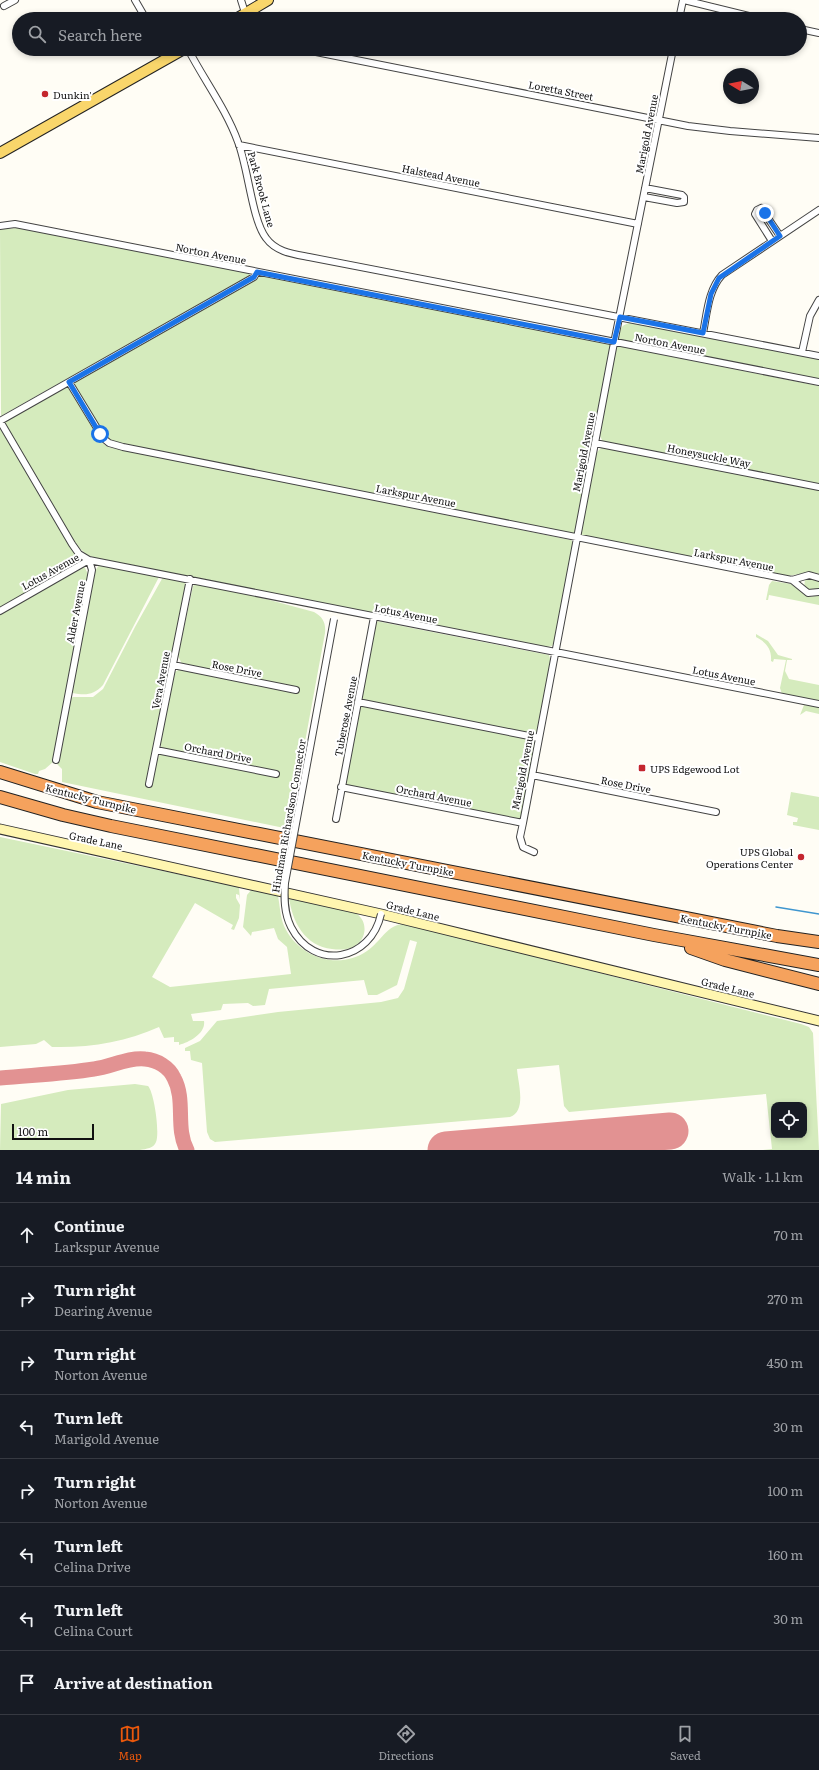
<!DOCTYPE html>
<meta charset="utf-8">
<style>
:root{--surface:#171b24;--page:#242831;--text:#f1f3f6;--muted:#9ea1a6;--line:#363941;--accent:#ea580c}
body{margin:0;font-family:Literata,serif;background:var(--page);color:var(--text)}
.controls{position:absolute;right:12px;bottom:12px;display:grid;overflow:hidden;border-radius:8px;box-shadow:0 2px 6px #0003}
.controls button{width:36px;height:36px;display:grid;place-items:center;padding:0;border:0;border-bottom:1px solid var(--line);background:var(--surface);color:var(--text);font:20px sans-serif}
.compass{position:absolute;left:723px;top:68px;width:36px;height:36px;border-radius:50%;background:var(--surface);box-shadow:0 2px 6px #0003;rotate:280deg}
.scale{position:absolute;left:12px;bottom:10px;width:82px;box-sizing:border-box;padding-left:4px;border:2px solid #111;border-top:0;font-size:11px;line-height:14px;white-space:nowrap;color:#111;-webkit-text-stroke:3px #fff;paint-order:stroke}
.stop{position:absolute;width:12px;height:12px;margin:-9px;border:3px solid #1a73e8;border-radius:50%;background:#fff}
.stop.end{background:#1a73e8;border-color:#fff;box-shadow:0 1px 4px #0008}
.list{margin:0;padding:0;list-style:none}
h2{display:flex;justify-content:space-between;align-items:center;height:52px;margin:0;padding:0 16px;font-size:17px}
h2 small{font-size:13px;font-weight:400;color:var(--muted)}
.list li{display:grid;grid-template-columns:26px 1fr auto;gap:12px;align-items:center;box-sizing:border-box;height:64px;padding:0 16px;border-top:1px solid var(--line)}
.list b{display:block;font-size:15px;white-space:nowrap}
.list p{margin:0;font-size:13px;white-space:nowrap;color:var(--muted)}
.list em{font-size:13px;font-style:normal;color:var(--muted)}
.icon{flex:none;width:22px;height:22px;fill:none;stroke:currentColor;stroke-width:2;stroke-linecap:round;stroke-linejoin:round}
.map{position:relative;flex:none;width:819px;height:1150px;overflow:hidden}
.search{position:absolute;background:var(--surface);box-shadow:0 2px 6px #0003;left:12px;right:12px;top:12px;height:44px;display:flex;align-items:center;gap:10px;box-sizing:border-box;padding:0 14px;border-radius:22px;color:var(--muted);font-size:15px}
.sheet{height:564px;background:var(--surface)}
nav{display:flex;justify-content:space-around;align-items:center;box-sizing:border-box;height:56px;border-top:1px solid var(--line);background:var(--surface);font-size:11px;color:var(--muted)}
nav a{display:grid;justify-items:center;gap:2px}
nav .on{color:var(--accent)}
.map>svg:first-child{display:block}
.green{fill:#d5ebbd;fill-rule:evenodd}
.lines{fill:none;stroke-linecap:round;stroke-linejoin:round}
.stream{stroke:#3f96cf;stroke-width:1.5}
.taxiway{stroke:#e29292;stroke-width:15}
.runway{stroke:#e29292;stroke-width:37}
.minor-casing{stroke:#444;stroke-width:8}
.secondary-casing{stroke:#333;stroke-width:11}
.primary-casing{stroke:#222;stroke-width:12}
.motorway-casing{stroke:#222;stroke-width:14}
.minor{stroke:#fff;stroke-width:6}
.secondary{stroke:#fff6b0;stroke-width:9}
.primary{stroke:#f9d66b;stroke-width:10}
.motorway{stroke:#f5a25d;stroke-width:12}
.minor-bridge-casing{stroke:#444;stroke-width:8;stroke-linecap:butt}
.minor-bridge{stroke:#fff;stroke-width:6}
.route{stroke:#1a73e8;stroke-width:5}
.poi-dot{fill:#c4262e;stroke:#fff;stroke-width:1.5}
.labels{text-anchor:middle;dominant-baseline:central;stroke-width:4;stroke-linejoin:round;paint-order:stroke}
.street-label{font-size:10px;fill:#111;stroke:#fff}
.poi-label{font-size:10px;fill:#111;stroke:#fff;text-anchor:start}
</style>
<div class="map">
<svg width="819" height="1150" viewBox="0 0 819 1150">
<rect width="100%" height="100%" fill="#fffdf5"/>
<!-- green -->
<path class="green" d="M17 228 238 271 249 273 250 276 1 416 0 229Z
M260 277H267L611 343 576 531 573 535 114 443C95 431 86 405 75 386V382Z
M630 323 819 359V381L620 341C616 333 621 324 630 323Z
M618 346 819 386V485L603 442 599 434 616 347Z
M66 387 71 388 101 442 108 447 571 540 573 543 554 642 552 646 546 647 103 560 87 555 74 543 5 424 6 421Z
M0 428 79 561 78 563 0 608Z
M602 447 819 489V574L812 572 787 576 581 535 596 453Z
M99 565 159 577 103 685C93 696 85 695 72 693L95 571Z
M84 566 89 576 68 694 53 762 45 769 39 771 38 774H35L0 762V613Z
M163 577 183 581 187 586 157 760 160 754 171 751 161 747V738L175 672 180 669 182 664 178 656 193 586 196 584 244 593 314 612C323 617 326 623 325 633L289 829 62 782V769L57 764 70 699 73 697H93L103 689 135 627Z
M812 577 819 580V590L809 591 804 588 805 579Z
M772 581 791 584 810 597 819 595V605L769 595 768 600H766L769 585Z
M376 621 549 655 551 662 537 732 534 735 360 700Z
M756 634 768 641 778 655 792 659V660H787L785 671 789 679 819 685V701L782 694 780 688 786 660 774 659 773 662 771 661C772 649 766 642 756 637Z
M361 705 536 741 521 818 518 820 346 785 358 710Z
M804 705 819 707V714L806 711 800 715Z
M791 792 819 797V830L793 825V822H797L798 818 787 815Z
M0 837 239 887 240 900 239 895 236 894V898L240 905 239 918 234 930 231 929 233 925 195 903 152 977 170 987 291 974 287 947 278 939 274 928 252 932 251 936 243 927 247 895 252 889 278 896C280 906 280 916 284 926 298 957 338 971 367 951 381 942 387 923 406 924L801 1024 809 1027 813 1033 819 1150H763L772 1149 766 1094 569 1112 564 1106 559 1065 517 1069C518 1083 527 1111 510 1117L215 1142 210 1139 207 1132 202 1063 191 1060 190 1051H185V1048L200 1041 217 1021 278 1012 381 1002 398 998 404 989 417 942 410 940 397 985 377 995H368L364 980 269 989 265 1005 253 1006 248 1003 223 1004 221 1010 191 1014 193 1021H204C206 1033 190 1042 179 1045V1042H174V1037L164 1038 159 1027C126 1042 89 1048 52 1047L44 1040 36 1044 0 1047ZM774 1105H804V1135H774Z
M289 897C302 900 348 908 357 914 369 923 366 941 353 947 347 950 339 950 332 949 305 946 292 922 289 897Z
M135 1084 148 1086C154 1092 160 1133 156 1142 154 1148 146 1149 140 1150H0L1 1104 68 1090Z"/>
<g class="lines">
<!-- stream -->
<path class="stream" d="M776 907 819 914"/>
<!-- taxiway -->
<path class="taxiway" d="M0 1078C31 1075 63 1074 94 1069 111 1067 128 1057 145 1059 157 1060 169 1067 174 1078 186 1100 175 1128 187 1150
M625 1134 641 1137 657 1150
M509 1144 522 1146 534 1150"/>
<!-- runway -->
<path class="runway" d="M446 1150 670 1131"/>
<defs>
<path id="minor" d="M135 0 146 19
M241 0 247 19
M684 0 761 19
M4 6 15 0
M679 19 683 0
M800 29 819 33
M163 49 167 57
M188 49C204 80 226 109 238 142 248 167 252 220 266 238 276 252 293 254 309 257L819 356
M301 49 688 126 730 131 819 138
M239 145 638 224
M644 197 677 203 684 202V197L682 195 645 188
M0 226 15 224 819 382
M772 241 755 214 757 210 761 208 780 236
M703 333C707 314 708 290 722 275L819 210
M802 352 810 316 819 300
M69 382 103 438 109 443 123 447 792 580 809 575 819 578
M0 421 72 544 79 554 89 560 92 570 56 760
M0 421 254 277 257 272
M595 443 819 487
M792 580 808 593 819 592
M0 611 89 560 819 704
M173 665 296 690
M358 702 539 738
M156 750 276 774
M532 775 716 812
M149 784 190 579
M341 787 523 823
M336 819 374 617
M534 852 523 847 520 837 523 823 613 348 673 49"/>
<path id="secondary" d="M0 829 381 914 819 1021"/>
<path id="primary" d="M236 19 268 0
M0 153 184 49"/>
<path id="motorway" d="M0 772 97 802 777 936 819 942
M0 797 63 815 111 826 654 935 819 965
M691 948 725 960 819 984"/>
</defs>
<!-- minor casing -->
<use href="#minor" class="minor-casing"/>
<!-- secondary casing -->
<use href="#secondary" class="secondary-casing"/>
<!-- primary casing -->
<use href="#primary" class="primary-casing"/>
<!-- motorway casing -->
<use href="#motorway" class="motorway-casing"/>
<!-- minor -->
<use href="#minor" class="minor"/>
<!-- secondary -->
<use href="#secondary" class="secondary"/>
<!-- primary -->
<use href="#primary" class="primary"/>
<!-- motorway -->
<use href="#motorway" class="motorway"/>
<defs>
<path id="minor-bridge" d="M334 619 285 883C284 898 284 913 291 927 314 972 371 961 381 914"/>
</defs>
<!-- minor-bridge casing -->
<use href="#minor-bridge" class="minor-bridge-casing"/>
<!-- minor-bridge -->
<use href="#minor-bridge" class="minor-bridge"/>
</g>
<g class="lines">
<!-- route -->
<path class="route" d="M100 434 69 382 254 277 257 272 614 342 620 317 703 333 711 294 719 278 780 236 765 213"/>
</g>
<!-- markers -->
<g class="poi-dot">
<circle cx="45" cy="94" r="4"/>
<rect x="638" y="764" width="8" height="8" rx="2"/>
<circle cx="801" cy="857" r="4"/>
</g>
<g class="labels">
<!-- street labels -->
<g class="street-label">
<text transform="translate(561 90) rotate(11)">Loretta Street</text>
<text transform="translate(646 134) rotate(-79)">Marigold Avenue</text>
<text transform="translate(441 175) rotate(11)">Halstead Avenue</text>
<text transform="translate(262 189) rotate(75)">Park Brook Lane</text>
<text transform="translate(211 253) rotate(11)">Norton Avenue</text>
<text transform="translate(670 343) rotate(11)">Norton Avenue</text>
<text transform="translate(583 452) rotate(-79)">Marigold Avenue</text>
<text transform="translate(709 455) rotate(11)">Honeysuckle Way</text>
<text transform="translate(416 495) rotate(11)">Larkspur Avenue</text>
<text transform="translate(734 559) rotate(11)">Larkspur Avenue</text>
<text transform="translate(50 571) rotate(-29)">Lotus Avenue</text>
<text transform="translate(75 612) rotate(-79)">Alder Avenue</text>
<text transform="translate(406 613) rotate(11)">Lotus Avenue</text>
<text transform="translate(237 668) rotate(11)">Rose Drive</text>
<text transform="translate(724 675) rotate(11)">Lotus Avenue</text>
<text transform="translate(160 680) rotate(-79)">Vera Avenue</text>
<text transform="translate(345 716) rotate(-79)">Tuberose Avenue</text>
<text transform="translate(218 752) rotate(11)">Orchard Drive</text>
<text transform="translate(522 770) rotate(-79)">Marigold Avenue</text>
<text transform="translate(626 784) rotate(11)">Rose Drive</text>
<text transform="translate(434 795) rotate(11)">Orchard Avenue</text>
<text transform="translate(91 798) rotate(14)">Kentucky Turnpike</text>
<text transform="translate(288 816) rotate(-80)">Hindman Richardson Connector</text>
<text transform="translate(96 840) rotate(12)">Grade Lane</text>
<text transform="translate(408 863) rotate(11)">Kentucky Turnpike</text>
<text transform="translate(413 910) rotate(14)">Grade Lane</text>
<text transform="translate(726 926) rotate(11)">Kentucky Turnpike</text>
<text transform="translate(728 987) rotate(14)">Grade Lane</text>
</g>
<!-- poi labels -->
<g class="poi-label">
<text x="53" y="94">Dunkin'</text>
<text x="650" y="768">UPS Edgewood Lot</text>
<text x="793" y="851" text-anchor="end">UPS Global<tspan x="793" dy="12">Operations Center</tspan></text>
</g>
</g>
</svg>
<div class="controls">
<button><svg class="icon" aria-label="locate" viewBox="0 0 24 24"><circle cx="12" cy="12" r="6"/><path d="M12 2v4M12 18v4M2 12h4M18 12h4"/></svg></button>
</div>
<svg class="compass" viewBox="-18 -18 36 36"><path d="M0-13l5 13h-10z" fill="#e53935"/><path d="M0 13l5-13h-10z" fill="#9ea1a6"/></svg>
<div class="scale">100 m</div>
<div class="stop" style="left:100px;top:434px"></div>
<div class="stop end" style="left:765px;top:213px"></div>
<div class="search"><svg class="icon" aria-label="search" viewBox="0 0 24 24"><circle cx="10" cy="10" r="6"/><path d="M15 15l6 6"/></svg>Search here</div>
</div>
<section class="sheet">
<h2>14 min<small>Walk · 1.1 km</small></h2>
<ul class="list">
<li><svg class="icon" aria-label="ahead" viewBox="0 0 24 24"><path d="M12 20V5M6 11l6-6 6 6"/></svg><div><b>Continue</b><p>Larkspur Avenue</p></div><em>70 m</em></li>
<li><svg class="icon" aria-label="right" viewBox="0 0 24 24"><path d="M7 20v-9h11M14 6l5 5-5 5"/></svg><div><b>Turn right</b><p>Dearing Avenue</p></div><em>270 m</em></li>
<li><svg class="icon" aria-label="right" viewBox="0 0 24 24"><path d="M7 20v-9h11M14 6l5 5-5 5"/></svg><div><b>Turn right</b><p>Norton Avenue</p></div><em>450 m</em></li>
<li><svg class="icon" aria-label="left" viewBox="0 0 24 24"><path d="M17 20v-9H6M10 6l-5 5 5 5"/></svg><div><b>Turn left</b><p>Marigold Avenue</p></div><em>30 m</em></li>
<li><svg class="icon" aria-label="right" viewBox="0 0 24 24"><path d="M7 20v-9h11M14 6l5 5-5 5"/></svg><div><b>Turn right</b><p>Norton Avenue</p></div><em>100 m</em></li>
<li><svg class="icon" aria-label="left" viewBox="0 0 24 24"><path d="M17 20v-9H6M10 6l-5 5 5 5"/></svg><div><b>Turn left</b><p>Celina Drive</p></div><em>160 m</em></li>
<li><svg class="icon" aria-label="left" viewBox="0 0 24 24"><path d="M17 20v-9H6M10 6l-5 5 5 5"/></svg><div><b>Turn left</b><p>Celina Court</p></div><em>30 m</em></li>
<li><svg class="icon" aria-label="arrive" viewBox="0 0 24 24"><path d="M6 21V4h12l-3 4 3 4H6"/></svg><div><b>Arrive at destination</b></div></li>
</ul>
</section>
<nav>
<a class="on"><svg class="icon" aria-label="map" viewBox="0 0 24 24"><path d="M3 6l6-2 6 2 6-2v14l-6 2-6-2-6 2zM9 4v14M15 6v14"/></svg>Map</a>
<a><svg class="icon" aria-label="directions" viewBox="0 0 24 24"><path d="M12 3l9 9-9 9-9-9zM9 14v-3h6M13 9l2 2-2 2"/></svg>Directions</a>
<a><svg class="icon" aria-label="saved" viewBox="0 0 24 24"><path d="M7 4h10v16l-5-4-5 4z"/></svg>Saved</a>
</nav>
